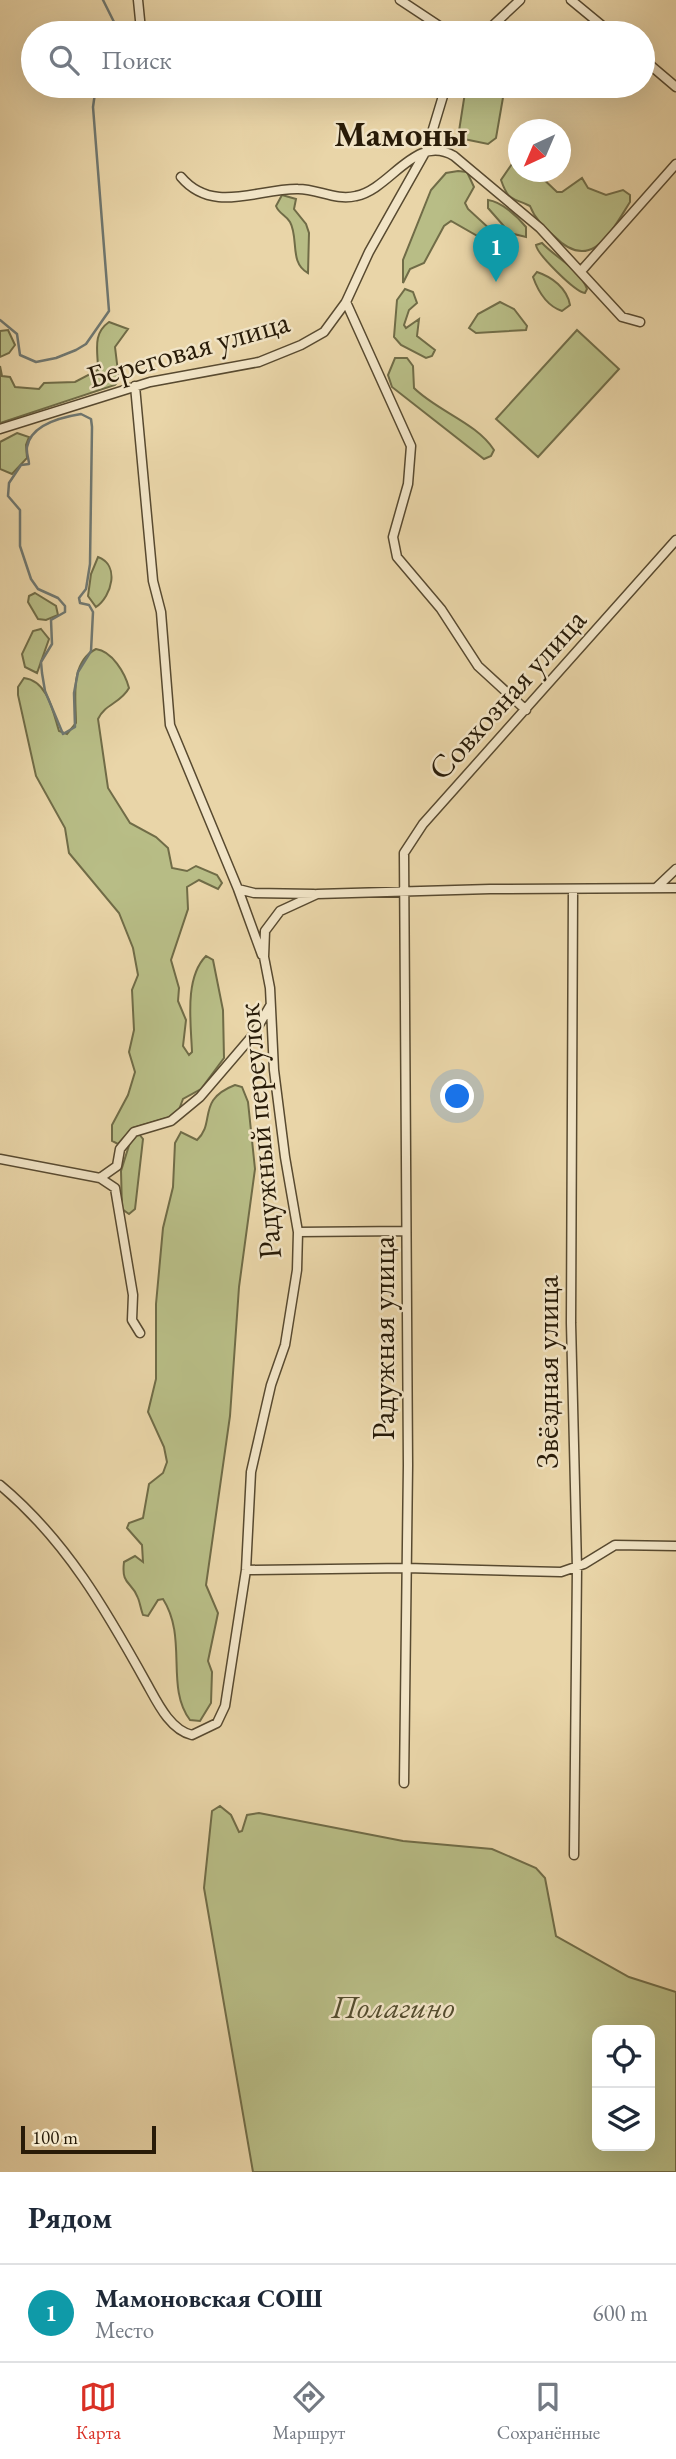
<!DOCTYPE html>
<html lang="ru">
<meta charset="utf-8">
<style>
:root{--surface:#fff;--page:#f2f2f3;--text:#1f2937;--muted:#747a83;--line:#e0e1e3;--accent:#d93025}
body{margin:0;font-family:"EB Garamond",serif;background:var(--page);color:var(--text)}
.controls{position:absolute;right:21px;bottom:21px;display:grid;overflow:hidden;border-radius:14px;box-shadow:0 7px 28px #0002}
.controls button{width:63px;height:63px;display:grid;place-items:center;padding:0;border:0;border-bottom:2px solid var(--line);background:var(--surface);color:var(--text);font:35px sans-serif}
.compass{position:absolute;left:508px;top:119px;width:63px;height:63px;border-radius:50%;background:var(--surface);box-shadow:0 7px 28px #0002;rotate:224deg}
.scale{position:absolute;left:21px;bottom:18px;width:135px;box-sizing:border-box;padding-left:7px;border:4px solid #281b08;border-top:0;font-size:19px;line-height:24px;white-space:nowrap;color:#281b08;-webkit-text-stroke:5px #f1e4c6;paint-order:stroke}
.you{position:absolute;left:458px;top:1097px;width:24px;height:24px;margin:-18px;border:5px solid #fff;border-radius:50%;background:#1a73e8;box-shadow:0 0 0 10px #1a73e833}
.badge{display:grid;place-items:center;width:46px;height:46px;border-radius:50%;background:var(--accent);color:#fff;font-size:23px;font-weight:700}
.pin{position:absolute;translate:-50% -58px;filter:drop-shadow(0 2px 4px #0008)}
.pin::after{content:'';position:absolute;top:37px;width:24px;height:21px;background:inherit;clip-path:polygon(0 0,100% 0,50% 100%)}
.list{margin:0;padding:0;list-style:none}
h2{display:flex;justify-content:space-between;align-items:center;height:91px;margin:0;padding:0 28px;font-size:30px}
h2 small{font-size:23px;font-weight:400;color:var(--muted)}
.list li{display:grid;grid-template-columns:46px 1fr auto;gap:21px;align-items:center;box-sizing:border-box;height:98px;padding:0 28px;border-top:2px solid var(--line)}
.list b{display:block;font-size:26px;white-space:nowrap}
.list p{margin:0;font-size:23px;white-space:nowrap;color:var(--muted)}
.list em{font-size:23px;font-style:normal;color:var(--muted)}
.icon{flex:none;width:38px;height:38px;fill:none;stroke:currentColor;stroke-width:2;stroke-linecap:round;stroke-linejoin:round}
.map{position:relative;flex:none;width:676px;height:2172px;overflow:hidden}
.search{position:absolute;background:var(--surface);box-shadow:0 7px 28px #0002;left:21px;right:21px;top:21px;height:77px;display:flex;align-items:center;gap:18px;box-sizing:border-box;padding:0 24px;border-radius:38px;color:var(--muted);font-size:26px}
.sheet{height:189px;background:var(--surface)}
nav{display:flex;justify-content:space-around;align-items:center;box-sizing:border-box;height:98px;border-top:2px solid var(--line);background:var(--surface);font-size:19px;color:var(--muted)}
nav a{display:grid;justify-items:center;gap:4px}
nav .on{color:var(--accent)}
.map>svg:first-child{display:block}
.green{fill:#b8bd86;stroke:#706c47;stroke-width:2;fill-rule:evenodd}
.lines{fill:none;stroke-linecap:round;stroke-linejoin:round}
.stream{stroke:#6f7770;stroke-width:2.5}
.street-casing{stroke:#584a30;stroke-width:11}
.street{stroke:#f1e4c6;stroke-width:8}
.labels{text-anchor:middle;dominant-baseline:central;stroke-width:5;stroke-linejoin:round;paint-order:stroke}
.street-label{font-size:32px;fill:#281b08;stroke:#f1e4c6}
.park-label{font-size:32px;font-style:italic;fill:#534c2e;stroke:#f1e4c6}
.quarter-label{font-size:35px;font-weight:bold;fill:#281b08;stroke:#f1e4c6}
</style>
<div class="map">
<svg width="676" height="2172" viewBox="0 0 676 2172">
<rect width="100%" height="100%" fill="#e9d5a8"/>
<filter id="stains"><feTurbulence type="fractalNoise" baseFrequency=".00286" numOctaves="4"/><feColorMatrix values="0 0 0 0 .2 0 0 0 0 .09 0 0 0 0 .02 0 0 0 .5 -.17"/></filter>
<radialGradient id="worn" r=".72"><stop offset=".6" stop-color="#630" stop-opacity="0"/><stop offset="1" stop-color="#630" stop-opacity=".3"/></radialGradient>
<!-- green -->
<path class="green" d="M466 86H505L496 138 488 144 464 139 459 131Z
M514 161 518 163V172L538 174 557 192H562L582 178 588 188 606 195 623 190 630 195V202C611 232 591 274 554 236 544 227 535 219 530 206 513 197 509 203 501 180Z
M458 171 467 172 474 187 465 203 468 209 492 231 490 238H481L451 221 444 226 424 263 410 269 403 283V260L431 190 446 173Z
M282 195 296 199 294 209 306 224 309 233 308 273C289 263 299 238 290 222 286 215 279 214 276 206Z
M488 200C502 202 517 216 526 227V237L510 233 488 208Z
M542 243C556 258 579 268 587 289L585 293C575 292 537 254 536 245Z
M537 272C552 277 567 288 570 305L562 311C547 306 538 291 533 277Z
M405 289 413 292 417 303 409 310 404 325 406 328 419 319 417 336 435 350 432 356 426 358 401 345 394 337 397 300Z
M500 302 514 309 527 326 526 330 476 333 469 328 478 314Z
M109 322 128 329 115 347 119 380 115 385 0 423V366L2 376 10 377 15 387 39 389 44 383 75 382 98 370C98 351 92 334 109 322Z
M8 330 15 345 9 353 0 357V331Z
M577 330 619 369 538 457 496 419Z
M395 358H407L413 366 414 388C437 411 477 423 494 450L491 456 484 459 392 387 388 375Z
M17 433 29 437 26 445 27 458 12 474 0 469V442Z
M98 557C120 565 112 596 96 607L88 596 91 574Z
M35 593 56 606 58 615 46 620 38 619 28 602 29 596Z
M41 629 49 639 37 673 25 667 22 654 33 631Z
M96 649C112 651 125 673 129 688 121 703 105 704 98 719L108 788 130 823 156 837 168 848 172 868 187 871 196 866 217 875 222 883 218 889 199 880 187 887 188 909 171 960 179 988 178 1001 186 1020 183 1046 189 1055 192 1052C191 1024 184 978 206 956L213 960 223 1010 224 1058 201 1089 183 1099 177 1115 133 1128 118 1144 112 1141V1125L128 1095 135 1072 129 1052 134 1030 132 990 138 975 133 948 119 913 69 853 65 828 36 776 18 695V687L24 678C48 681 53 712 59 731L67 734 76 723C76 699 69 663 96 649Z
M235 1085 242 1087 248 1102 255 1169 239 1287 230 1416 206 1585 218 1613 208 1661 212 1672 211 1703 200 1721 190 1720C165 1687 188 1638 163 1599L158 1600 148 1616 143 1615C141 1610 140 1603 138 1598 132 1581 121 1586 124 1562L135 1556 143 1562 142 1545 127 1528 129 1523 143 1518 149 1484 163 1473 167 1462 164 1447 148 1412 156 1379V1304L163 1228 173 1187 175 1143 181 1132 197 1140C216 1123 196 1100 235 1085Z
M139 1134 143 1139 135 1209 129 1214 122 1209 121 1171 131 1139Z
M220 1806 231 1815 239 1832 242 1831 247 1815 259 1813 403 1841 492 1849 536 1868 545 1878 556 1936 629 1977 676 1992V2172H253L204 1888 212 1811ZM597 2030H650V2146H597Z"/>
<g class="lines">
<!-- stream -->
<path class="stream" d="M103 0 116 26V33
M0 320 17 334 20 355 36 362 56 358 76 350 86 344 109 311 93 107 96 86
M81 414 91 419 92 427 90 564 86 589 79 598 80 603 89 605 93 612 91 651 78 672 74 693 75 727 63 734 45 691 42 673 41 662 52 644 51 620 65 612V606L58 598 38 589 31 579 20 546V510L8 496 9 483 21 465 29 464C29 459 26 453 27 447 31 424 62 417 81 414Z"/>
<defs>
<path id="street" d="M138 0 141 30
M400 0 450 33
M571 0 611 33
M485 33 520 0
M643 59 676 87
M181 177C213 215 259 188 298 189 318 189 336 201 356 196 391 189 415 133 454 156L540 228 622 317 640 322
M582 270 676 164
M346 302 411 446 408 484 393 537 397 557 441 609 478 666 526 710
M135 386 153 581 161 612 170 725 238 889 254 893 314 894
M0 429 150 382 259 362 301 345 324 332 346 302 369 252 427 149 446 86
M656 888 676 869
M238 889 262 955
M573 889 571 1323 577 1568 574 1855
M0 1159 100 1178 115 1188 133 1295 132 1320 140 1333
M100 1178 117 1166 120 1149 134 1132 171 1121 200 1097 253 1035 270 1006
M298 1232 406 1231
M0 1485C66 1540 106 1610 147 1684 157 1702 170 1730 192 1735L217 1723 225 1706 246 1570 251 1472 271 1385 285 1345 297 1270 298 1232 285 1157 274 1070 270 988 264 957 265 931 280 911 317 894 490 889 676 888
M246 1570 406 1568 561 1572 584 1564 615 1545 676 1546
M404 1783 408 1465 404 853 423 824 676 540"/>
</defs>
<!-- street casing -->
<use href="#street" class="street-casing"/>
<!-- street -->
<use href="#street" class="street"/>
</g>
<g class="labels">
<!-- street labels -->
<g class="street-label">
<text transform="translate(188 349) rotate(-16)">Береговая улица</text>
<text transform="translate(507 694) rotate(-48)">Совхозная улица</text>
<text transform="translate(259 1131) rotate(-95)">Радужный переулок</text>
<text transform="translate(383 1338) rotate(-90)">Радужная улица</text>
<text transform="translate(547 1372) rotate(-90)">Звёздная улица</text>
</g>
<!-- park labels -->
<g class="park-label">
<text x="393" y="2007">Полагино</text>
</g>
<!-- quarter labels -->
<g class="quarter-label">
<text x="401" y="133">Мамоны</text>
</g>
</g>
<rect width="100%" height="100%" filter="url(#stains)"/>
<rect width="100%" height="100%" fill="url(#worn)"/>
</svg>
<div class="controls">
<button><svg class="icon" aria-label="locate" viewBox="0 0 24 24"><circle cx="12" cy="12" r="6"/><path d="M12 2v4M12 18v4M2 12h4M18 12h4"/></svg></button>
<button><svg class="icon" aria-label="layers" viewBox="0 0 24 24"><path d="M12 4l9 5-9 5-9-5zM3 14l9 5 9-5"/></svg></button>
</div>
<svg class="compass" viewBox="-18 -18 36 36"><path d="M0-13l5 13h-10z" fill="#e53935"/><path d="M0 13l5-13h-10z" fill="#747a83"/></svg>
<div class="scale">100 m</div>
<div class="you"></div>
<div class="pin badge" style="left:496px;top:282px;background:#0f9aa8">1</div>
<div class="search"><svg class="icon" aria-label="search" viewBox="0 0 24 24"><circle cx="10" cy="10" r="6"/><path d="M15 15l6 6"/></svg>Поиск</div>
</div>
<section class="sheet">
<h2>Рядом<small></small></h2>
<ul class="list">
<li><span class="badge" style="background:#0f9aa8">1</span><div><b>Мамоновская СОШ</b><p>Место</p></div><em>600 m</em></li>
</ul>
</section>
<nav>
<a class="on"><svg class="icon" aria-label="map" viewBox="0 0 24 24"><path d="M3 6l6-2 6 2 6-2v14l-6 2-6-2-6 2zM9 4v14M15 6v14"/></svg>Карта</a>
<a><svg class="icon" aria-label="directions" viewBox="0 0 24 24"><path d="M12 3l9 9-9 9-9-9zM9 14v-3h6M13 9l2 2-2 2"/></svg>Маршрут</a>
<a><svg class="icon" aria-label="saved" viewBox="0 0 24 24"><path d="M7 4h10v16l-5-4-5 4z"/></svg>Сохранённые</a>
</nav>
